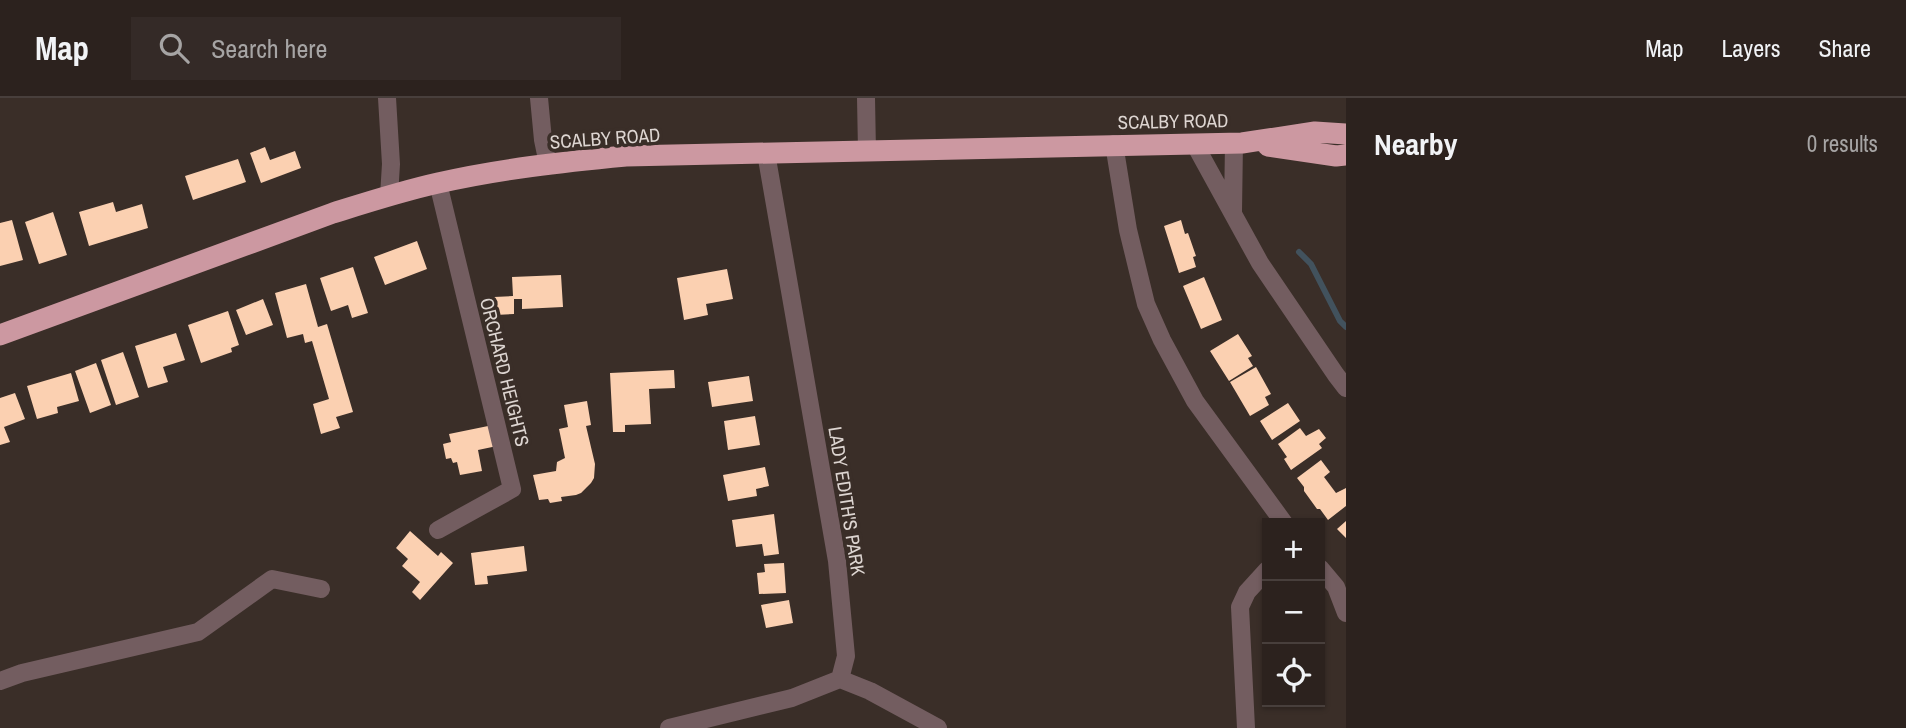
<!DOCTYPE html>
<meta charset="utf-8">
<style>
:root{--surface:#2c221e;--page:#342a27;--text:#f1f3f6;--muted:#a6a4a4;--line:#483f3c}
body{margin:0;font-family:"Archivo Narrow",sans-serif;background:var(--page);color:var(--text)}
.controls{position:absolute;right:21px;bottom:21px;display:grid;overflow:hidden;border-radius:0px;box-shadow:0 2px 5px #0004}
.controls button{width:63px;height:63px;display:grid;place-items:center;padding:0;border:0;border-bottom:2px solid var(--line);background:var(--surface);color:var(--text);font:35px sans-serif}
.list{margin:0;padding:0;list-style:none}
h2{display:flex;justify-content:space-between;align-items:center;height:91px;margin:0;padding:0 28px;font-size:30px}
h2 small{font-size:23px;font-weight:400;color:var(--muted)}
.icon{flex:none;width:38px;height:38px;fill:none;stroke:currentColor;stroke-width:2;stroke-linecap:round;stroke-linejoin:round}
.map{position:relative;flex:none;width:1346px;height:630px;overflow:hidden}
header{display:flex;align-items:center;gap:42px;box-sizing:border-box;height:98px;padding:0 35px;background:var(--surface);border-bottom:2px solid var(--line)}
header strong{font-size:33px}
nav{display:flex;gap:38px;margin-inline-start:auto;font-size:24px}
.search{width:490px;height:63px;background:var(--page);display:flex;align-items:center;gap:18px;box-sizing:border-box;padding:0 24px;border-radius:0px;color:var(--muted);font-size:26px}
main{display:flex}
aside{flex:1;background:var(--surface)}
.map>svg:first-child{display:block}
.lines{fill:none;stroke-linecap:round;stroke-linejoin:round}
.stream{stroke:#42525d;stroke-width:6}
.building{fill:#fbd0b1}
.street{stroke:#735d60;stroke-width:18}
.highway{stroke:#cc98a1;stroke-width:21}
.labels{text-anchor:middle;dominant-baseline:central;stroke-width:7;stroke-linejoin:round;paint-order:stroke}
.street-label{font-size:19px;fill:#ddd5d1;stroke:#3a2e28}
</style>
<header>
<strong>Map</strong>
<div class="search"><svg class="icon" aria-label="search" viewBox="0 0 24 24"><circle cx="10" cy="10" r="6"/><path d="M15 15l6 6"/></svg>Search here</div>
<nav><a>Map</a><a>Layers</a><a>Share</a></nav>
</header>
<main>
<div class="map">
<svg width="1346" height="630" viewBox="0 0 1346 630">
<rect width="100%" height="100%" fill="#3a2e28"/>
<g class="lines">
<!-- stream -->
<path class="stream" d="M1299 154 1311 166 1340 223 1346 229"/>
</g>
<!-- building -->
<path class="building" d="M265 49 270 62 295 53 301 70 261 85 250 55Z
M238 61 246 84 193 102 185 78Z
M113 104 116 114 142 106 148 130 89 148 79 114Z
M53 114 67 157 39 166 25 124Z
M12 122 23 162 0 168V125Z
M1181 122 1185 136 1188 135 1196 158 1193 159 1196 169 1179 175 1164 128Z
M417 143 427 171 385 187 374 159Z
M353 169 368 215 352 220 348 207 331 213 320 180Z
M727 171 733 201 706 206 708 217 684 222 677 180Z
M561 177 563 209 522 211V201H514V216L495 217 494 199 513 198 512 179Z
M1204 179 1222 222 1201 231 1183 188Z
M306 186 318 229 327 226 353 314 336 319 340 330 321 336 313 306 329 301 312 243 305 245 303 236 287 240 275 195Z
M263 201 273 227 246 237 236 212Z
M228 213 239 247 231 250 232 254 201 265 188 227Z
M176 235 185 262 163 269 168 284 148 290 135 248Z
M1238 236 1252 258 1248 260 1253 268 1229 283 1210 253Z
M123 254 139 299 116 307 101 262Z
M96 265 111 307 90 315 75 273Z
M1256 269 1271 296 1265 299 1269 307 1250 318 1230 284Z
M674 272 675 290 649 291 651 326 625 327V334H613L610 275Z
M71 275 79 303 57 309 58 315 37 321 27 288Z
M749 278 753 303 712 309 708 284Z
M15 295 25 321 4 329 10 344 0 347V300Z
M587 303 591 327 586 328 595 366 594 380 591 385 581 395 576 397 561 399 562 403 550 405 548 401 539 402 533 377 556 373 557 364 565 360 559 331 568 329 564 307Z
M1288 305 1300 323 1272 342 1260 323Z
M755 318 760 347 728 352 724 323Z
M493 327 497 348 478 352 482 373 460 377 457 364 453 365 451 360 446 361 443 346 451 344 449 336Z
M1300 330 1306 338 1319 331 1326 340 1319 346 1322 350 1291 372 1284 361 1287 359 1278 346Z
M1321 362 1330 374 1324 379 1336 395 1346 390V408L1328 422 1320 411H1317L1304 393V389L1297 380Z
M765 369 769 388 756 391 757 398 728 403 723 377Z
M774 416 779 456 764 458 762 446 736 449 732 422Z
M1346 423V440L1337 431Z
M410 433 438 458 441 454 453 465 420 502 412 494 420 484 402 468 408 461 396 450Z
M524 448 527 473 487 478 488 486 475 487 471 455Z
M784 465 786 495 759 496 757 475 765 474 764 466Z
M789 502 793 525 766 530 761 507Z"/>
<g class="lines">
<!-- street -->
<path class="street" d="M387 0 391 66 389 98
M539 0 543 42 548 66
M866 0 867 53
M1194 45 1260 165 1336 277 1346 290
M1114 46 1128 132 1146 206 1162 242 1195 303 1284 425
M438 85 512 391 438 432
M1233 113 1234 45
M1320 470 1336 489 1346 515
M840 581 870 593 938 630
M0 583 22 575 198 534 272 481 321 491
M669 630 792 600 840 581 846 558 837 463 766 55
M1246 630 1240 509 1247 494 1267 472"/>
<!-- highway -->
<path class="highway" d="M1268 48 1336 58 1346 57
M0 237 333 115C368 104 402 93 438 85 499 71 563 64 626 58L1242 45 1315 34 1346 36"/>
</g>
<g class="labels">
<!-- street labels -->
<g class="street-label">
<text transform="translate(1173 23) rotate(-1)">SCALBY ROAD</text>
<text transform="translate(605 40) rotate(-4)">SCALBY ROAD</text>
<text transform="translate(505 274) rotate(76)">ORCHARD HEIGHTS</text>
<text transform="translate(847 403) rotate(81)">LADY EDITH'S PARK</text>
</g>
</g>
</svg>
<div class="controls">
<button>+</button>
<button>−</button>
<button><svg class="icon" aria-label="locate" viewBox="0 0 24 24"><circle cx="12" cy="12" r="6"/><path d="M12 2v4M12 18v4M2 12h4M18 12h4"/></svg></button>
</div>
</div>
<aside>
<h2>Nearby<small>0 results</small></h2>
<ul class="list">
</ul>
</aside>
</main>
